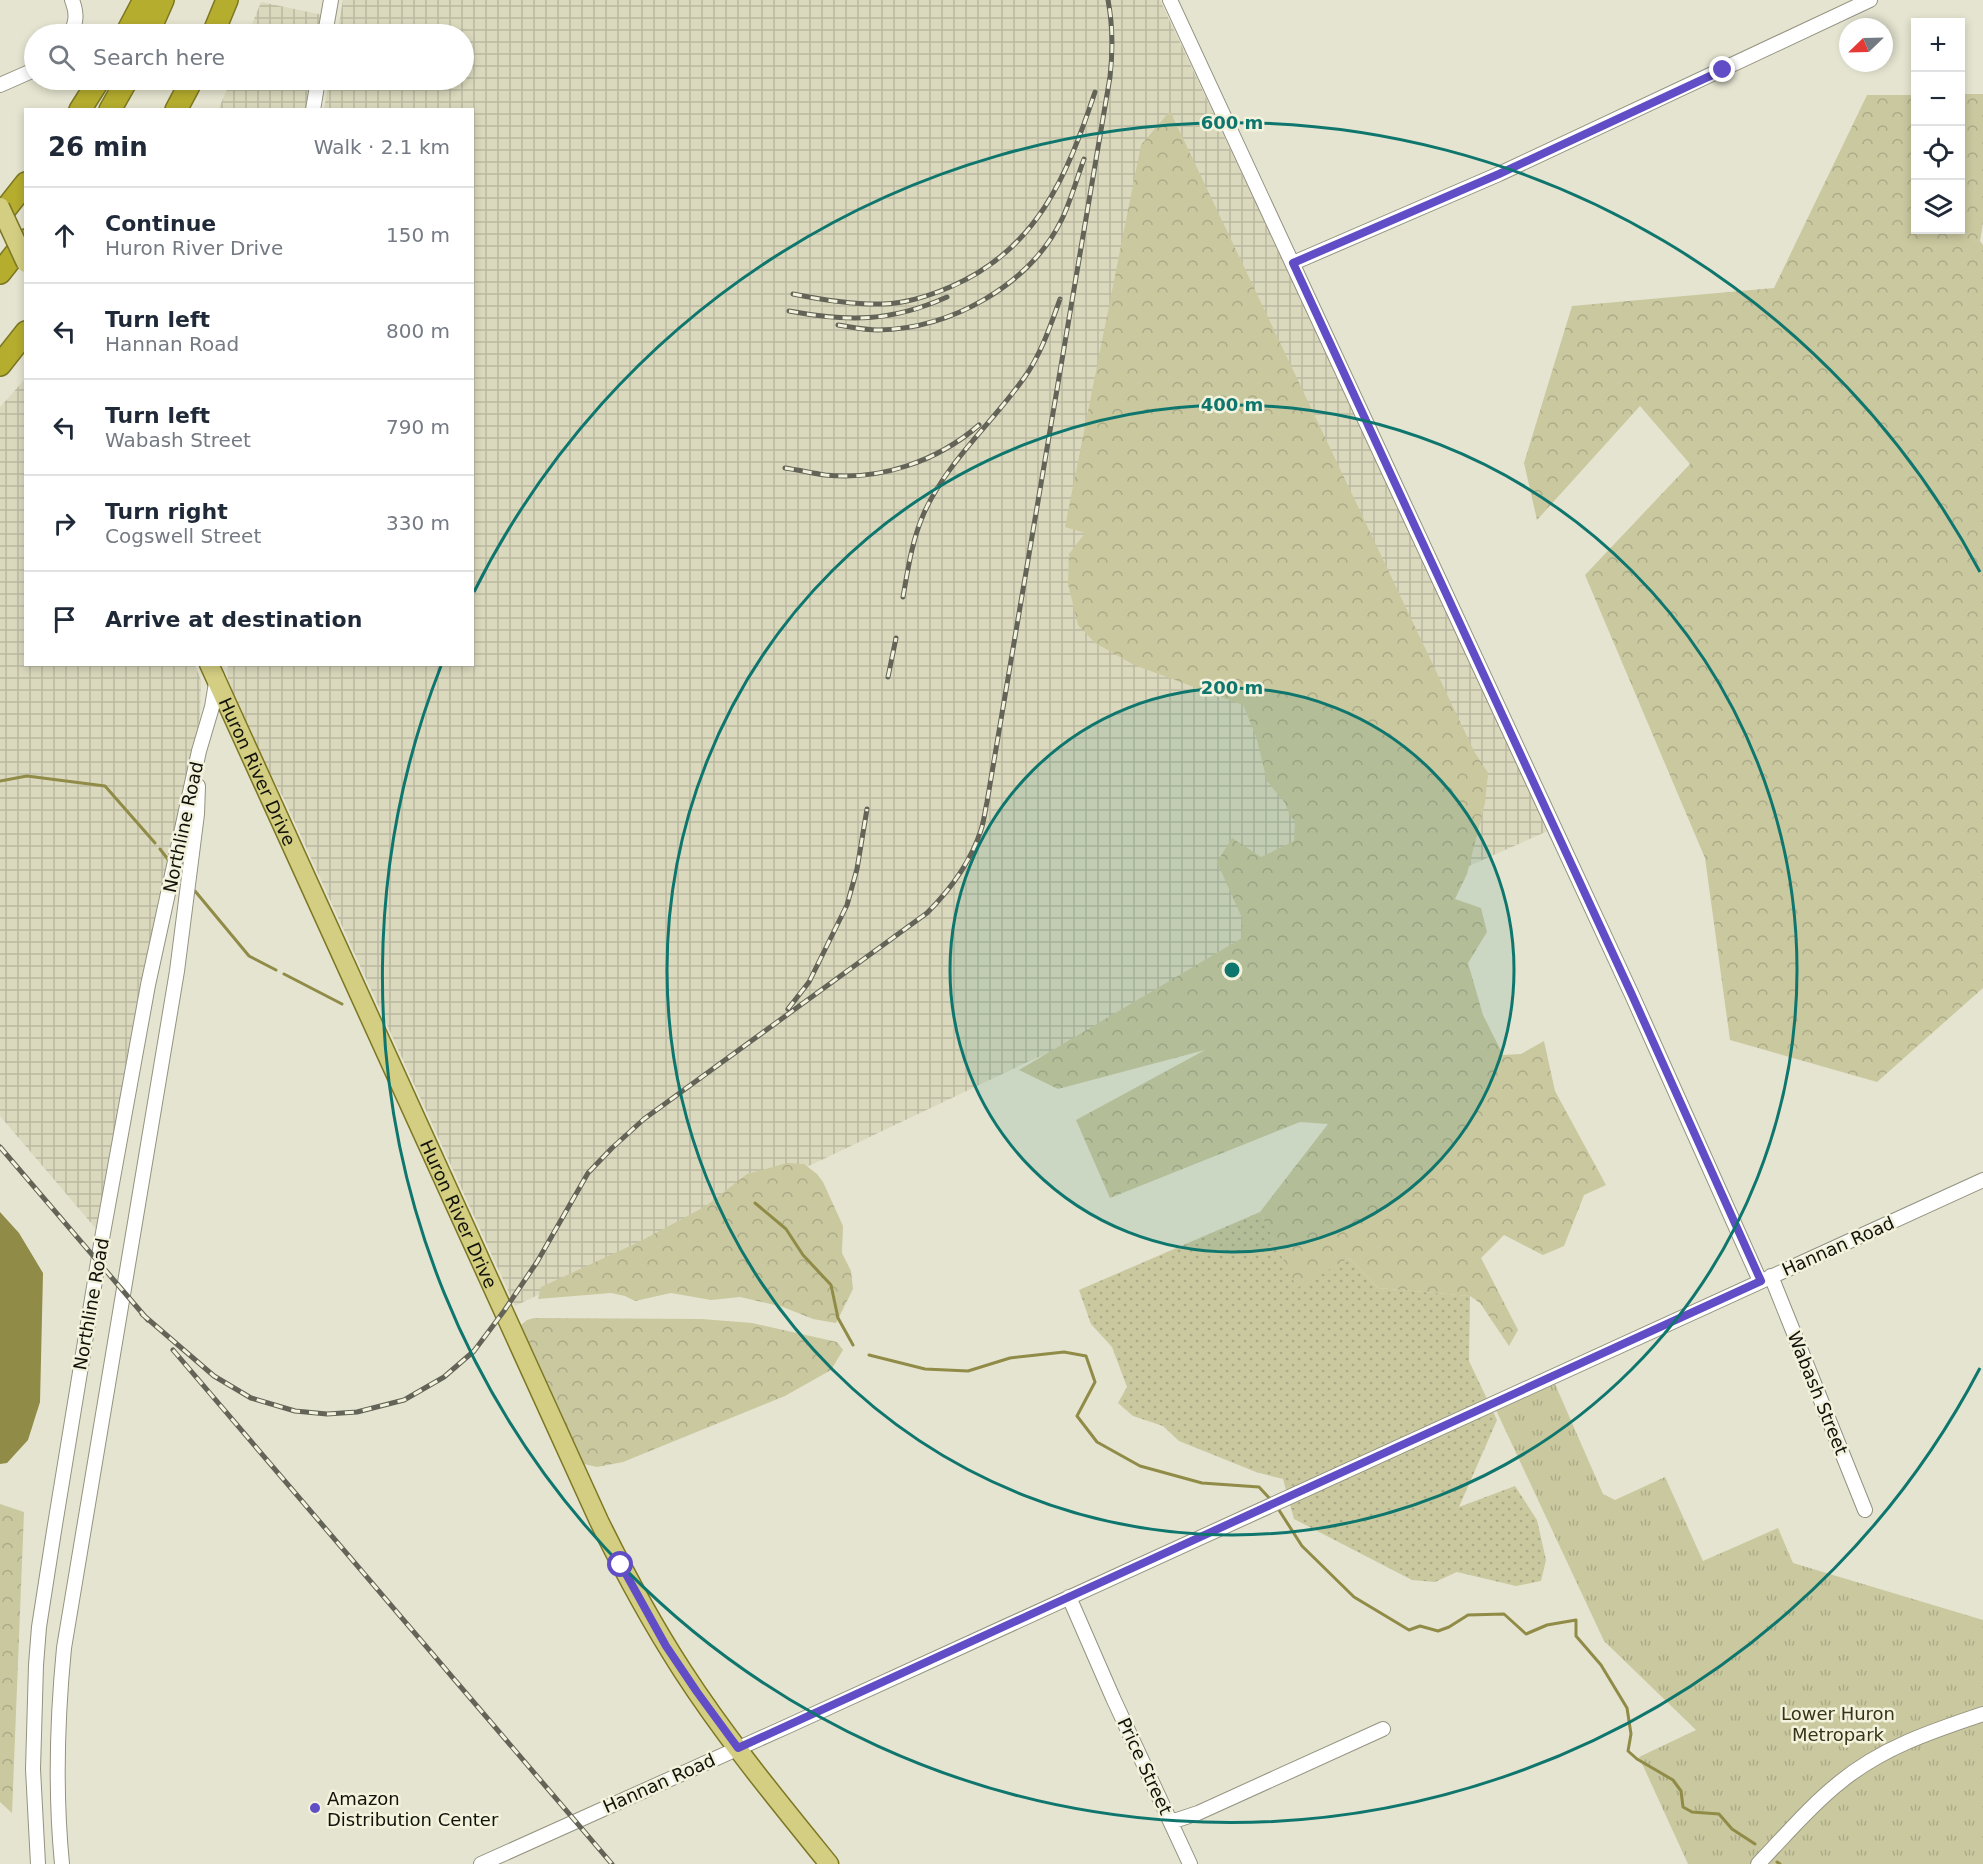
<!DOCTYPE html>
<meta charset="utf-8">
<style>
:root{--surface:#fff;--page:#f6f6f7;--text:#1f2937;--muted:#747a83;--line:#e0e1e3}
body{margin:0;font-family:"DejaVu Sans",sans-serif;background:var(--page);color:var(--text)}
.controls{position:absolute;right:18px;top:18px;display:grid;overflow:hidden;border-radius:0px;box-shadow:0 3px 9px #0003}
.controls button{width:54px;height:54px;display:grid;place-items:center;padding:0;border:0;border-bottom:2px solid var(--line);background:var(--surface);color:var(--text);font:30px sans-serif}
.compass{position:absolute;left:1839px;top:18px;width:54px;height:54px;border-radius:50%;background:var(--surface);box-shadow:0 3px 9px #0003;rotate:247deg}
.stop{position:absolute;width:18px;height:18px;margin:-14px;border:4px solid #614dc6;border-radius:50%;background:#fff}
.stop.end{background:#614dc6;border-color:#fff;box-shadow:0 2px 6px #0008}
.list{margin:0;padding:0;list-style:none}
h2{display:flex;justify-content:space-between;align-items:center;height:78px;margin:0;padding:0 24px;font-size:26px}
h2 small{font-size:20px;font-weight:400;color:var(--muted)}
.list li{display:grid;grid-template-columns:39px 1fr auto;gap:18px;align-items:center;box-sizing:border-box;height:96px;padding:0 24px;border-top:2px solid var(--line)}
.list b{display:block;font-size:22px;white-space:nowrap}
.list p{margin:0;font-size:20px;white-space:nowrap;color:var(--muted)}
.list em{font-size:20px;font-style:normal;color:var(--muted)}
.icon{flex:none;width:33px;height:33px;fill:none;stroke:currentColor;stroke-width:2;stroke-linecap:round;stroke-linejoin:round}
.map{position:relative;flex:none;width:1983px;height:1864px;overflow:hidden}
.search{position:absolute;background:var(--surface);box-shadow:0 3px 9px #0003;left:24px;top:24px;width:450px;height:66px;display:flex;align-items:center;gap:15px;box-sizing:border-box;padding:0 21px;border-radius:33px;color:var(--muted);font-size:22px}
.panel{position:absolute;background:var(--surface);box-shadow:0 3px 9px #0003;left:24px;top:108px;width:450px;height:558px;border-radius:0px}
.map>svg:first-child{display:block}
.industrial{fill:url(#industrial-grid)}
.grass{fill:url(#grass-dots)}
.forest{fill:url(#forest-crowns)}
.park{fill:url(#park-tufts)}
.water{fill:#908b46}
.lines{fill:none;stroke-linecap:round;stroke-linejoin:round}
.stream{stroke:#908b46;stroke-width:3}
.minor-casing{stroke:#949380;stroke-width:16}
.major-casing{stroke:#7c7722;stroke-width:21}
.highway-casing{stroke:#7c7722;stroke-width:24}
.minor{stroke:#fff;stroke-width:14}
.major{stroke:#d3ce82;stroke-width:18}
.highway{stroke:#b5ad2e;stroke-width:21}
.rail-casing{stroke:#636357;stroke-width:5}
.rail{stroke:#f2f2dd;stroke-width:3;stroke-dasharray:9;stroke-linecap:butt}
.major-bridge-casing{stroke:#7c7722;stroke-width:21;stroke-linecap:butt}
.major-bridge{stroke:#d3ce82;stroke-width:18}
.route{stroke:#614dc6;stroke-width:8}
.ring{fill:none;stroke:#0f766e;stroke-width:3}
.poi-dot{fill:#614dc6;stroke:#f2f2dd;stroke-width:2}
.labels{text-anchor:middle;dominant-baseline:central;stroke-width:5;stroke-linejoin:round;paint-order:stroke}
.street-label{font-size:18px;fill:#12120b;stroke:#f2f2dd}
.park-label{font-size:18px;fill:#363415;stroke:#f2f2dd}
.poi-label{font-size:18px;fill:#12120b;stroke:#f2f2dd;text-anchor:start}
.centre{fill:#0f766e;stroke:#f2f2dd;stroke-width:3}
.ring-label{font-size:18px;text-anchor:middle;font-weight:bold;fill:#0f766e;stroke:#f2f2dd;stroke-width:5;stroke-linejoin:round;paint-order:stroke}
</style>
<div class="map">
<svg width="1983" height="1864" viewBox="0 0 1983 1864">
<defs>
<pattern id="industrial-grid" width="8" height="8" patternUnits="userSpaceOnUse" patternTransform="scale(1.5)"><rect width="8" height="8" fill="#dad9bd"/><path d="M0 4h8M4 0v8" fill="none" stroke="#bab9a1"/></pattern>
<pattern id="grass-dots" width="8" height="8" patternUnits="userSpaceOnUse" patternTransform="scale(1.5)"><rect width="8" height="8" fill="#cac89f"/><path d="M2 2h.1M6 6h.1" fill="none" stroke="#acab88" stroke-width="1.8" stroke-linecap="round"/></pattern>
<pattern id="forest-crowns" width="20" height="18" patternUnits="userSpaceOnUse" patternTransform="scale(1.5)"><rect width="20" height="18" fill="#cac89f"/><path d="M2 6a3 3 0 1 1 6 0M12 15a3 3 0 1 1 6 0" fill="none" stroke="#acab88"/></pattern>
<pattern id="park-tufts" width="24" height="20" patternUnits="userSpaceOnUse" patternTransform="scale(1.5)"><rect width="24" height="20" fill="#cac89f"/><path d="M3 7l-1-3M5 7V3M7 7l1-3M15 17l-1-3M17 17v-4M19 17l1-3" fill="none" stroke="#acab88"/></pattern>
</defs>
<rect width="100%" height="100%" fill="#e5e4d0"/>
<!-- industrial -->
<path class="industrial" d="M343 0H1160L1550 830 1023 1064 515 1306 285 801 265 764 229 683 227 674 228 664H472V110L324 109 329 80H464V34H337Z
M261 2 323 15 319 34H248Z
M231 80H312L307 109 218 110Z
M25 379 26 664 195 665 201 680 200 716 176 852 103 1237 0 1116V407Z"/>
<!-- grass -->
<path class="grass" d="M1260 1212 1297 1287 1349 1258 1378 1288 1470 1296 1469 1361 1497 1420 1459 1507 1515 1486 1537 1520 1546 1560 1541 1581 1516 1586 1457 1572 1435 1582 1412 1580 1294 1519 1283 1479 1256 1472 1179 1441 1163 1426 1133 1416 1118 1403 1127 1387 1112 1347 1091 1324 1079 1290Z"/>
<!-- forest -->
<path class="forest" d="M1961 94H1983V223L1980 241 1983 245V988L1877 1082 1730 1040 1705 858 1585 575 1690 464 1640 406 1537 520 1524 463 1572 306 1774 288 1867 95H1915L1916 230H1960Z
M1170 111 1474 751 1488 773 1485 803 1467 874 1455 899 1481 908 1487 932 1468 963 1483 1015 1503 1055 1521 1054 1544 1041 1555 1091 1606 1185 1584 1195 1564 1246 1543 1255 1504 1235 1481 1258 1518 1330 1509 1346 1480 1303 1470 1296 1378 1288 1349 1258 1297 1288 1260 1212 1328 1124 1300 1122 1110 1198 1076 1120 1205 1050 1058 1089 1019 1070 1242 938V918L1217 862 1232 838 1261 857 1294 841 1295 821 1290 816 1285 803 1267 781 1256 736 1243 705 1134 665 1095 643 1078 625 1068 584 1069 554 1085 533 1065 527 1141 145Z
M787 1163 804 1164 817 1174 823 1182 843 1226 842 1253 851 1271 853 1289 836 1323 813 1319 783 1307 740 1297 711 1300 671 1293 635 1301 625 1296 611 1293 538 1299 541 1287 641 1241 706 1206 747 1174Z
M534 1318 702 1319 752 1323 837 1342 843 1350 831 1370 785 1396 623 1462 597 1467 584 1464 521 1325 527 1320Z
M0 1504 24 1512 12 1813 0 1802Z"/>
<!-- park -->
<path class="park" d="M1555 1384 1603 1494 1615 1500 1665 1477 1703 1561 1778 1528 1793 1563 1983 1620V1864H1688L1639 1757 1696 1730 1604 1641 1496 1410Z"/>
<!-- water -->
<path class="water" d="M0 1212 19 1233 43 1273 40 1402 28 1440 7 1463 0 1464Z"/>
<g class="lines">
<!-- stream -->
<path class="stream" d="M0 781 27 776 105 786 155 843
M160 849 170 862
M195 891 249 956 276 970
M284 974 342 1004
M755 1203 786 1229 803 1255 831 1285 838 1318 853 1345
M869 1355 925 1369 968 1371 1010 1358 1064 1352 1086 1356 1095 1382 1077 1416 1097 1442 1140 1466 1202 1483 1259 1487 1271 1500
M1277 1507 1302 1546 1354 1597 1409 1630 1420 1626 1438 1631 1449 1627 1468 1615 1504 1614 1526 1634 1547 1625 1576 1620V1636L1601 1665 1627 1708 1631 1734 1628 1751 1637 1759 1673 1780 1681 1791 1683 1807 1692 1812 1719 1814 1732 1829 1755 1844
M1777 1862 1780 1864"/>
<defs>
<path id="minor" d="M1170 0 1632 995 1760 1281
M70 34C77 22 77 13 72 0
M325 34 331 0
M0 85 34 70
M313 110 318 80
M1293 263 1499 174 1870 0
M1771 1276 1865 1510
M1069 1597 1113 1698 1190 1864
M1171 1822 1198 1813 1383 1729
M38 1864 33 1769 36 1665 39 1627 54 1531 101 1244 148 985 199 751 212 707 217 677
M62 1864C55 1792 57 1720 64 1648L177 971 197 814 198 786
M481 1864 788 1726 1983 1180
M1758 1864C1784 1837 1810 1806 1839 1783 1881 1748 1932 1731 1983 1714"/>
<g id="major">
<path id="s1" d="M209 664 599 1521C624 1572 651 1622 682 1670 726 1738 778 1801 829 1864"/>
</g>
<path id="highway" d="M126 34 144 0
M148 34 163 0
M213 34 227 0
M80 110 99 80
M110 110 127 80
M176 110 192 80
M0 216 26 183
M0 273 26 240
M0 365 26 332"/>
</defs>
<!-- minor casing -->
<use href="#minor" class="minor-casing"/>
<!-- major casing -->
<use href="#major" class="major-casing"/>
<!-- highway casing -->
<use href="#highway" class="highway-casing"/>
<!-- minor -->
<use href="#minor" class="minor"/>
<!-- major -->
<use href="#major" class="major"/>
<!-- highway -->
<use href="#highway" class="highway"/>
<defs>
<path id="rail" d="M793 294C823 300 853 305 884 304 907 303 929 296 950 287 1037 250 1067 176 1095 92
M789 311C848 322 891 322 947 297
M838 325C851 327 865 330 878 330 951 329 1030 285 1062 219 1071 200 1077 178 1084 159
M785 468C798 470 812 473 825 475 880 481 938 461 979 425
M903 597C908 569 912 540 924 513 947 462 992 423 1024 378 1041 354 1050 327 1060 299
M888 677 896 638
M788 1009 809 982 847 905 857 869 867 809
M0 1147 148 1320
M142 1314 214 1376 251 1398 295 1411 327 1414 357 1412 404 1400 444 1377 474 1351 504 1311 537 1262 588 1173 612 1148 644 1119 927 913C950 890 971 861 981 830 984 821 985 811 987 802L1110 77C1113 50 1113 26 1108 0
M173 1350 612 1864"/>
</defs>
<!-- rail casing -->
<use href="#rail" class="rail-casing"/>
<!-- rail -->
<use href="#rail" class="rail"/>
<defs>
<path id="major-bridge" d="M0 207 26 263"/>
</defs>
<!-- major-bridge casing -->
<use href="#major-bridge" class="major-bridge-casing"/>
<!-- major-bridge -->
<use href="#major-bridge" class="major-bridge"/>
</g>
<g class="lines">
<!-- route -->
<path class="route" d="M621 1565 666 1646 697 1692 738 1748 1761 1281 1632 995 1293 263 1499 174 1723 70"/>
</g>
<!-- distance rings -->
<circle cx="1232" cy="970" r="282" fill="#0f766e" fill-opacity=".12"/>
<g class="ring">
<circle cx="1232" cy="970" r="282"/>
<circle cx="1232" cy="970" r="565"/>
<path d="M1980 1368A847 847 0 0 1 441 666M474 592A847 847 0 0 1 1980 572"/>
</g>
<!-- markers -->
<circle class="poi-dot" cx="315" cy="1808" r="6"/>
<g class="labels">
<!-- street labels -->
<g class="street-label">
<text stroke="none"><textPath href="#s1" startOffset="118">Huron River Drive</textPath></text>
<text transform="translate(183 827) rotate(-78)">Northline Road</text>
<text stroke="none"><textPath href="#s1" startOffset="604">Huron River Drive</textPath></text>
<text transform="translate(1838 1246) rotate(-24)">Hannan Road</text>
<text transform="translate(91 1304) rotate(-80)">Northline Road</text>
<text transform="translate(1818 1393) rotate(68)">Wabash Street</text>
<text transform="translate(1145 1766) rotate(65)">Price Street</text>
<text transform="translate(659 1783) rotate(-24)">Hannan Road</text>
</g>
<!-- park labels -->
<g class="park-label">
<text x="1838" y="1713">Lower Huron<tspan x="1838" dy="21">Metropark</tspan></text>
</g>
<!-- poi labels -->
<g class="poi-label">
<text x="327" y="1798">Amazon<tspan x="327" dy="21">Distribution Center</tspan></text>
</g>
</g>
<circle cx="1232" cy="970" r="9" class="centre"/>
<g class="ring-label">
<text x="1232" y="129">600 m</text>
<text x="1232" y="411">400 m</text>
<text x="1232" y="694">200 m</text>
</g>
</svg>
<div class="controls">
<button>+</button>
<button>−</button>
<button><svg class="icon" aria-label="locate" viewBox="0 0 24 24"><circle cx="12" cy="12" r="6"/><path d="M12 2v4M12 18v4M2 12h4M18 12h4"/></svg></button>
<button><svg class="icon" aria-label="layers" viewBox="0 0 24 24"><path d="M12 4l9 5-9 5-9-5zM3 14l9 5 9-5"/></svg></button>
</div>
<svg class="compass" viewBox="-18 -18 36 36"><path d="M0-13l5 13h-10z" fill="#e53935"/><path d="M0 13l5-13h-10z" fill="#747a83"/></svg>
<div class="stop" style="left:621px;top:1565px"></div>
<div class="stop end" style="left:1723px;top:70px"></div>
<div class="search"><svg class="icon" aria-label="search" viewBox="0 0 24 24"><circle cx="10" cy="10" r="6"/><path d="M15 15l6 6"/></svg>Search here</div>
<section class="panel">
<h2>26 min<small>Walk · 2.1 km</small></h2>
<ul class="list">
<li><svg class="icon" aria-label="ahead" viewBox="0 0 24 24"><path d="M12 20V5M6 11l6-6 6 6"/></svg><div><b>Continue</b><p>Huron River Drive</p></div><em>150 m</em></li>
<li><svg class="icon" aria-label="left" viewBox="0 0 24 24"><path d="M17 20v-9H6M10 6l-5 5 5 5"/></svg><div><b>Turn left</b><p>Hannan Road</p></div><em>800 m</em></li>
<li><svg class="icon" aria-label="left" viewBox="0 0 24 24"><path d="M17 20v-9H6M10 6l-5 5 5 5"/></svg><div><b>Turn left</b><p>Wabash Street</p></div><em>790 m</em></li>
<li><svg class="icon" aria-label="right" viewBox="0 0 24 24"><path d="M7 20v-9h11M14 6l5 5-5 5"/></svg><div><b>Turn right</b><p>Cogswell Street</p></div><em>330 m</em></li>
<li><svg class="icon" aria-label="arrive" viewBox="0 0 24 24"><path d="M6 21V4h12l-3 4 3 4H6"/></svg><div><b>Arrive at destination</b></div></li>
</ul>
</section>
</div>
